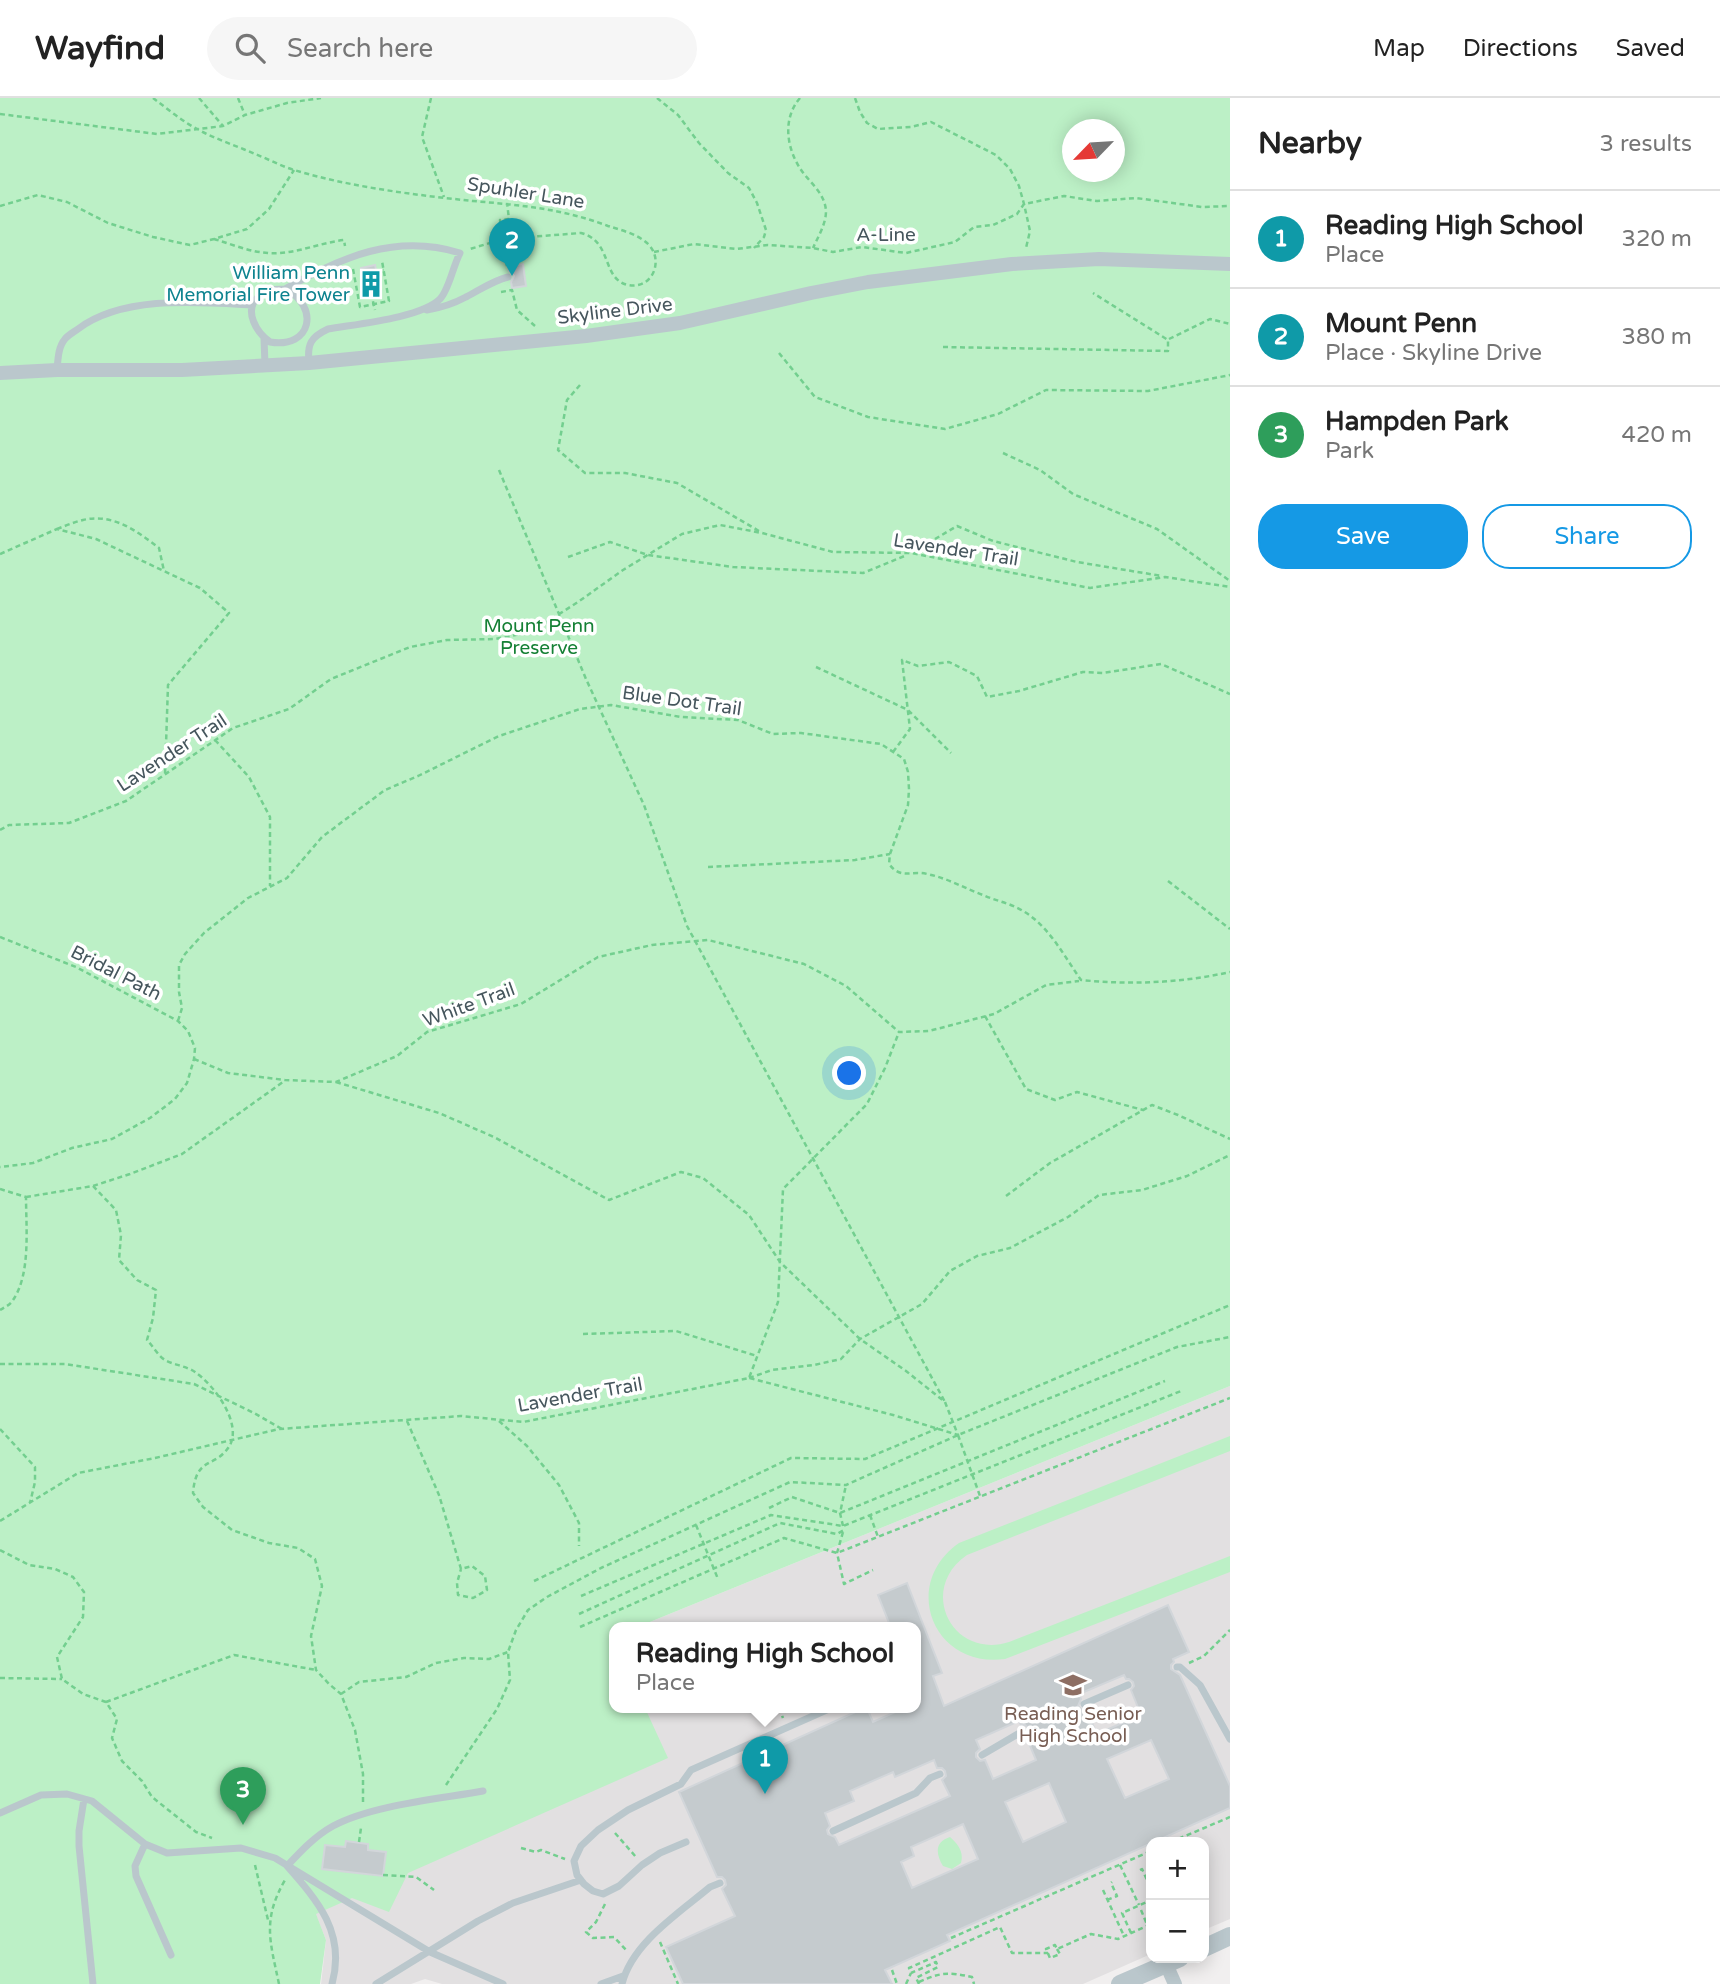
<!DOCTYPE html>
<meta charset="utf-8">
<style>
:root{--surface:#fff;--page:#f6f6f6;--text:#222;--muted:#767676;--line:#e0e0e0;--accent:#1599e5}
body{margin:0;font-family:"Varela Round",sans-serif;background:var(--page);color:var(--text)}
.controls{position:absolute;right:21px;bottom:21px;display:grid;overflow:hidden;border-radius:14px;box-shadow:0 4px 18px #0003}
.controls button{width:63px;height:63px;display:grid;place-items:center;padding:0;border:0;border-bottom:2px solid var(--line);background:var(--surface);color:var(--text);font:35px sans-serif}
.compass{position:absolute;left:1062px;top:21px;width:63px;height:63px;border-radius:50%;background:var(--surface);box-shadow:0 4px 18px #0003;rotate:245deg}
.you{position:absolute;left:850px;top:976px;width:24px;height:24px;margin:-18px;border:5px solid #fff;border-radius:50%;background:#1a73e8;box-shadow:0 0 0 10px #1a73e833}
.badge{display:grid;place-items:center;width:46px;height:46px;border-radius:50%;background:var(--accent);color:#fff;font-size:23px;font-weight:700}
.pin{position:absolute;translate:-50% -58px;filter:drop-shadow(0 2px 4px #0008)}
.pin::after{content:'';position:absolute;top:37px;width:24px;height:21px;background:inherit;clip-path:polygon(0 0,100% 0,50% 100%)}
.popup{position:absolute;left:609px;top:1524px;width:312px;height:91px;box-sizing:border-box;display:grid;place-content:center;border-radius:14px;background:var(--surface);filter:drop-shadow(0 2px 5px #0005);font-size:23px;white-space:nowrap;color:var(--muted)}
.popup b{font-size:26px;color:var(--text)}
.popup::after{content:'';position:absolute;left:50%;top:100%;margin-left:-14px;border:14px solid transparent;border-top-color:var(--surface)}
.list{margin:0;padding:0;list-style:none}
h2{display:flex;justify-content:space-between;align-items:center;height:91px;margin:0;padding:0 28px;font-size:30px}
h2 small{font-size:23px;font-weight:400;color:var(--muted)}
.list li{display:grid;grid-template-columns:46px 1fr auto;gap:21px;align-items:center;box-sizing:border-box;height:98px;padding:0 28px;border-top:2px solid var(--line)}
.list b{display:block;font-size:26px;white-space:nowrap}
.list p{margin:0;font-size:23px;white-space:nowrap;color:var(--muted)}
.list em{font-size:23px;font-style:normal;color:var(--muted)}
.actions{display:flex;gap:14px;padding:21px 28px}
.actions a{flex:1;padding:16px 0;border:2px solid var(--accent);border-radius:28px;text-align:center;font-size:24px;color:var(--accent)}
.actions .main{background:var(--accent);color:#fff}
.icon{flex:none;width:38px;height:38px;fill:none;stroke:currentColor;stroke-width:2;stroke-linecap:round;stroke-linejoin:round}
.map{position:relative;flex:none;width:1230px;height:1886px;overflow:hidden}
header{display:flex;align-items:center;gap:42px;box-sizing:border-box;height:98px;padding:0 35px;background:var(--surface);border-bottom:2px solid var(--line)}
header strong{font-size:33px}
nav{display:flex;gap:38px;margin-inline-start:auto;font-size:24px}
.search{width:490px;height:63px;background:var(--page);display:flex;align-items:center;gap:18px;box-sizing:border-box;padding:0 24px;border-radius:38px;color:var(--muted);font-size:26px}
main{display:flex}
aside{flex:1;background:var(--surface)}
.map>svg:first-child{display:block}
.education{fill:#e2e0e1}
.green{fill:#bcf0c6;fill-rule:evenodd}
.building{fill:#c5cbce;stroke:#d2d6da;stroke-width:2;fill-rule:evenodd}
.lines{fill:none;stroke-linecap:round;stroke-linejoin:round}
.path{stroke:#73cf8f;stroke-width:2.5;stroke-dasharray:5 3.5;stroke-linecap:butt}
.service{stroke:#bac7cc;stroke-width:7}
.minor{stroke:#bac7cc;stroke-width:14}
.tertiary{stroke:#bac7cc;stroke-width:18}
.labels{text-anchor:middle;dominant-baseline:central;stroke-width:7;stroke-linejoin:round;paint-order:stroke}
.street-label{font-size:19px;fill:#46565d;stroke:#fff}
.culture-label{font-size:19px;fill:#0d838f;stroke:#fff;text-anchor:end}
.park-label{font-size:19px;fill:#158035;stroke:#fff}
.education-label{font-size:19px;fill:#785e54;stroke:#fff}
</style>
<header>
<strong>Wayfind</strong>
<div class="search"><svg class="icon" aria-label="search" viewBox="0 0 24 24"><circle cx="10" cy="10" r="6"/><path d="M15 15l6 6"/></svg>Search here</div>
<nav><a>Map</a><a>Directions</a><a>Saved</a></nav>
</header>
<main>
<div class="map">
<svg width="1230" height="1886" viewBox="0 0 1230 1886">
<rect width="100%" height="100%" fill="#f1efef"/>
<!-- education -->
<path class="education" d="M1230 1288V1821L1204 1832V1744H1151V1856L1083 1886H442L425 1881 411 1886H321L326 1842 302 1782 416 1759 551 1564 614 1538V1610H916V1530H635Z"/>
<!-- green -->
<path class="green" d="M0 0H1230V1288L635 1530H614V1610H645L668 1660 408 1775 389 1814 352 1800 316 1816 326 1842 320 1886H0ZM1072 32H1114V74H1072Z
M1230 1338V1353L967 1457C917 1491 952 1562 1009 1544L1230 1458V1474L1005 1561C933 1571 900 1486 959 1445Z
M950 1739C958 1746 964 1754 961 1765L952 1771 943 1768C936 1756 934 1744 950 1739Z"/>
<!-- building -->
<path class="building" d="M523 166 526 188 512 190 511 184 514 178 509 173 508 168Z
M375 167 381 193 364 196 361 170Z
M907 1485 942 1575 933 1578 944 1608 1168 1507 1189 1554 1173 1561 1174 1564 1171 1567V1571L1180 1577 1230 1688V1710L947 1837 950 1843 885 1872 892 1886H683L666 1849 735 1818 722 1791 726 1787 725 1782 722 1779H717L679 1694 864 1610H867L873 1624 904 1610H915V1605L920 1603 915 1591V1530H891L878 1497ZM1124 1577 1126 1581H1129L1133 1584 1134 1588 1131 1592 1141 1617 1097 1636 1086 1612 1081 1611 1078 1608 1081 1601 1079 1596ZM1019 1623 1021 1627H1025L1029 1631V1635L1026 1638 1036 1662 993 1681 985 1662 980 1663 976 1659V1655L980 1651 976 1642ZM1151 1642 1169 1681 1125 1700 1107 1661ZM934 1662 937 1670H942L945 1673 946 1678 942 1682 950 1698 839 1747 835 1739 828 1736 827 1732 830 1728 825 1715 854 1703 850 1693 893 1674 895 1679ZM1049 1685 1066 1724 1023 1744 1005 1704ZM963 1726 978 1761 912 1790 901 1764 914 1758 911 1749Z
M346 1743 368 1746V1752L386 1754 383 1778 322 1771 325 1747 345 1749Z"/>
<g class="lines">
<!-- path -->
<path class="path" d="M153 0C168 11 184 25 201 33 218 42 237 48 255 56 268 61 281 68 294 72 350 89 415 97 473 103 520 107 564 111 608 128 621 132 637 136 647 145 665 161 653 192 628 187 601 181 613 143 581 135L503 141 470 151
M199 0 223 28
M238 0 245 17
M431 0 422 39 444 99
M657 0 678 17 699 45 728 75 749 90 757 105 766 132 764 139 754 150
M800 0C781 22 787 54 804 76 813 87 825 97 826 113 826 126 818 139 813 150
M855 0 860 14 867 25 878 31 911 29 931 24 996 57 1010 71 1019 88 1024 106 1030 133 1026 150
M0 16 157 36 223 28 245 17 287 5 321 0
M0 108 38 97 67 104 108 125 153 139 190 147 214 141 247 131 269 111 294 72
M214 141C231 146 250 154 268 155 294 157 318 145 344 142L345 148
M654 154 694 146 736 151 768 147 813 150 833 154 862 149 906 155 955 144 974 129 993 127 1017 116 1024 106 1064 98 1097 103 1136 100 1202 109 1230 108
M505 155 521 152
M507 168 500 122 509 121 507 105
M353 171 360 209 389 203 382 163
M375 173 384 172
M501 194 512 192 517 212 535 228
M371 195 375 212
M1169 241 1210 221 1230 226
M943 249 1168 253V242L1093 195
M779 255 815 299 868 319 945 331 998 316 1046 292 1148 293 1230 277
M580 287 567 302 558 352 585 375H625L677 385 759 433
M1003 355 1040 372 1073 396 1157 431 1230 483
M499 372 586 581 644 707 687 828 945 1304
M57 431C65 428 74 424 83 422 113 415 137 433 159 450L164 473
M913 454 957 428 993 443 1077 464 1162 478
M0 456 57 431 96 441 200 490 229 515 168 587 165 677
M568 459 610 444 648 457 733 469 863 475 907 457
M816 569 908 612 951 655
M215 642 249 679 270 719V788
M893 654 910 631 902 562 918 568 949 564 977 578 987 599 1019 593 1083 574 1103 575 1161 566 1230 596
M0 732 9 727 69 725 126 703 233 630 289 611 331 581 410 549 447 542 495 541 531 534 578 504 623 472 682 436 720 427 762 435 833 454 911 455 1090 490 1165 479 1230 489
M708 769 855 762 890 756
M1168 783 1230 831
M0 839 76 869 178 923 188 933 195 950 194 961 187 985 175 1001 150 1020 112 1041 72 1050 33 1065 0 1069
M985 918 1026 991 1055 1002 1077 994 1143 1012
M178 923 182 910 179 894V867L185 856 204 835 248 800 287 780 322 739 385 692 418 678 499 638 580 611 611 607 681 619 738 622 773 636 801 635 881 646 904 661 908 674 909 691 908 707 890 756 889 766C901 782 911 772 927 776 947 780 964 790 983 797 996 803 1010 805 1023 813 1049 828 1064 858 1081 882 1131 887 1181 885 1230 874
M194 961 228 975 285 982 336 984 397 958 427 934 521 906 598 859 652 847 708 842 804 866 846 888 899 934 929 933 994 916 1046 887 1079 883
M336 984 439 1015 494 1039 609 1102 681 1074 703 1080 749 1117 780 1164 860 1241 906 1273 945 1304 958 1337 893 1317 749 1280
M93 1088 116 1112 121 1137 119 1162 137 1182 156 1192 153 1220 147 1242C153 1248 158 1258 165 1262 174 1267 186 1268 195 1274 213 1286 242 1324 230 1347 216 1371 196 1357 193 1395L203 1409 232 1432 269 1445 298 1450 315 1461 322 1488 311 1538 316 1572 329 1586 341 1596 355 1632 363 1676V1706
M0 1091 26 1099C26 1129 31 1176 13 1202 10 1207 5 1209 0 1212
M1006 1098 1050 1065 1152 1007 1178 1017 1230 1041
M26 1099 93 1088 130 1076 182 1056 283 984
M583 1236 676 1233 757 1258
M0 1266H65L194 1286 254 1315 282 1331
M749 1280 772 1272 814 1267 841 1261 860 1241 922 1206 950 1173 977 1158 1010 1150 1068 1119 1099 1097 1142 1092 1187 1078 1230 1057
M407 1323 439 1397 461 1471 472 1468 485 1478 487 1492 473 1500 458 1497 457 1485 461 1471
M499 1323 527 1348 559 1387 579 1425V1448
M0 1331 35 1369V1384L30 1405
M958 1337 980 1398
M769 1410 792 1399 840 1415 1165 1283
M870 1417 878 1439
M0 1423 78 1375 155 1360 279 1331 461 1318 523 1324 749 1280 778 1204 783 1091 867 1006 885 970 899 934
M696 1427 718 1481
M843 1428 840 1415 846 1387
M843 1434 837 1455 844 1486 873 1472
M0 1452 29 1467 55 1471 73 1479 84 1494 83 1519 57 1559 62 1581 83 1596 106 1604 117 1621 112 1640 122 1663 142 1683 152 1699 196 1734 212 1740
M534 1483 791 1360 865 1361 1230 1207
M581 1498 771 1417 843 1428 1181 1293
M579 1516 780 1425 837 1436 844 1432
M580 1529 784 1440 837 1455 1230 1300
M1189 1565 1204 1558 1230 1532
M0 1580 62 1581
M341 1596 359 1584 406 1579 436 1565 464 1560 489 1561 508 1554
M106 1604 234 1557 316 1572
M779 1610 783 1620
M446 1687 497 1611 510 1582 508 1554 516 1532 528 1512 547 1499 601 1470 790 1384 846 1387 958 1337 1177 1249 1230 1239
M615 1735 636 1759
M359 1744 361 1730
M1171 1744 1230 1719
M521 1750 536 1754 541 1752 565 1761
M255 1767 268 1822
M1120 1767 1139 1807
M1140 1772 1142 1771 1148 1784 1151 1783
M383 1777 416 1779 434 1792
M1103 1792 1124 1838
M1107 1802 1117 1798 1111 1785 1112 1784
M605 1806 596 1824 586 1834 593 1840 614 1839 627 1853
M1141 1812 1151 1836
M1131 1835 1122 1815 1151 1802
M951 1840 1151 1753
M660 1844 678 1886
M1057 1851 1060 1856 1050 1860 1046 1851 1055 1847 1057 1851 1091 1836 1118 1841 1151 1826
M892 1872 897 1886
M919 1884C941 1874 949 1874 972 1879L974 1886
M279 1886C270 1843 262 1822 285 1782
M906 1886 911 1875
M919 1886 916 1880 938 1869 936 1864 911 1875 909 1870 1000 1829 1012 1855H1048"/>
<!-- service -->
<path class="service" d="M285 191C341 159 396 135 460 155 453 168 449 192 440 201 421 220 356 226 328 231 311 239 307 246 309 264
M285 191C320 208 312 251 270 244 257 235 243 213 258 199 264 192 276 191 285 191Z
M427 212C440 210 453 206 466 199 480 192 492 183 508 179
M264 240 265 267
M57 272C58 262 58 249 65 241 68 237 74 234 78 231 123 197 199 204 252 207
M1177 1569H1180L1200 1587 1230 1641
M1084 1606 1128 1587
M982 1657 1023 1633
M84 1701 79 1733V1748L93 1886
M0 1715 41 1697 67 1696 92 1703 145 1746 167 1755 241 1750 275 1760 430 1854 503 1886
M833 1733 916 1695 930 1680 940 1676
M686 1744 660 1755 642 1767 619 1788 603 1796 593 1793 584 1786 577 1777 574 1763 581 1748 598 1732 628 1712 681 1686 691 1672 831 1610
M145 1746 135 1768 136 1778 171 1857
M332 1886C346 1835 318 1803 287 1768 301 1753 315 1738 333 1728 372 1707 439 1701 483 1693
M376 1886 478 1823 513 1805 581 1782
M601 1886 623 1878
M622 1886C632 1845 679 1815 710 1789L720 1785"/>
<!-- minor -->
<path class="minor" d="M0 275 57 272H182L309 265 586 238 680 225 811 195 868 184 1012 166 1099 161 1230 166
M1166 1866 1175 1886"/>
<!-- tertiary -->
<path class="tertiary" d="M1204 1850 1230 1838
M1120 1886 1180 1860"/>
</g>
<!-- icons -->
<defs>
<symbol id="building-bare" viewBox="-9 -9 18 18"><path d="M-4-6H4V6H1V3H-1V6H-4ZM-2.5-4.3h1.7v1.8h-1.7ZM.8-4.3h1.7v1.8H.8ZM-2.5-1h1.7V.8h-1.7ZM.8-1h1.7V.8H.8Z" fill="#0f9aa8" stroke="#fff" stroke-width="2.5" paint-order="stroke"/></symbol>
<symbol id="school-bare" viewBox="-9 -9 18 18"><path d="M0-5L7-2L0 1L-7-2ZM-4 1L0 2.5L4 1V4Q0 6-4 4Z" fill="#8d6e63" stroke="#fff" stroke-width="2.5" paint-order="stroke"/></symbol>
</defs>
<g fill-rule="evenodd">
<use href="#building-bare" x="352" y="167" width="38" height="38"/>
<use href="#school-bare" x="1054" y="1568" width="38" height="38"/>
</g>
<g class="labels">
<!-- street labels -->
<g class="street-label">
<text transform="translate(526 95) rotate(9)">Spuhler Lane</text>
<text x="886" y="137">A-Line</text>
<text transform="translate(615 213) rotate(-7)">Skyline Drive</text>
<text transform="translate(956 452) rotate(9)">Lavender Trail</text>
<text transform="translate(682 603) rotate(8)">Blue Dot Trail</text>
<text transform="translate(172 655) rotate(-33)">Lavender Trail</text>
<text transform="translate(116 875) rotate(27)">Bridal Path</text>
<text transform="translate(469 907) rotate(-20)">White Trail</text>
<text transform="translate(580 1297) rotate(-10)">Lavender Trail</text>
</g>
<!-- culture labels -->
<g class="culture-label">
<text x="350" y="175">William Penn<tspan x="350" dy="22">Memorial Fire Tower</tspan></text>
</g>
<!-- park labels -->
<g class="park-label">
<text x="539" y="528">Mount Penn<tspan x="539" dy="22">Preserve</tspan></text>
</g>
<!-- education labels -->
<g class="education-label">
<text x="1073" y="1616">Reading Senior<tspan x="1073" dy="22">High School</tspan></text>
</g>
</g>
</svg>
<div class="controls">
<button>+</button>
<button>−</button>
</div>
<svg class="compass" viewBox="-18 -18 36 36"><path d="M0-13l5 13h-10z" fill="#e53935"/><path d="M0 13l5-13h-10z" fill="#767676"/></svg>
<div class="you"></div>
<div class="pin badge" style="left:765px;top:1696px;background:#0f9aa8">1</div>
<div class="popup"><b>Reading High School</b>Place</div>
<div class="pin badge" style="left:512px;top:178px;background:#0f9aa8">2</div>
<div class="pin badge" style="left:243px;top:1727px;background:#2e9e5b">3</div>
</div>
<aside>
<h2>Nearby<small>3 results</small></h2>
<ul class="list">
<li><span class="badge" style="background:#0f9aa8">1</span><div><b>Reading High School</b><p>Place</p></div><em>320 m</em></li>
<li><span class="badge" style="background:#0f9aa8">2</span><div><b>Mount Penn</b><p>Place · Skyline Drive</p></div><em>380 m</em></li>
<li><span class="badge" style="background:#2e9e5b">3</span><div><b>Hampden Park</b><p>Park</p></div><em>420 m</em></li>
</ul>
<div class="actions"><a class="main">Save</a><a>Share</a></div>
</aside>
</main>
